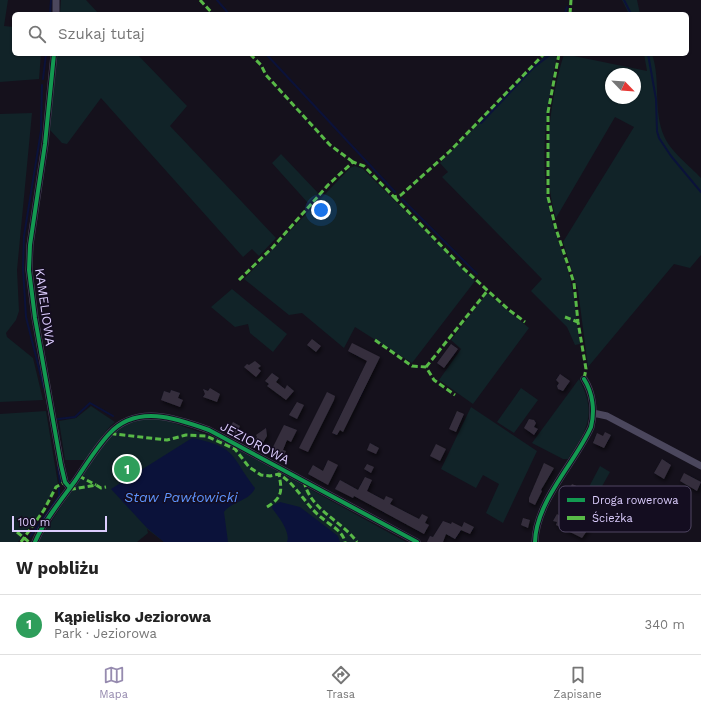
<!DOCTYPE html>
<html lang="pl">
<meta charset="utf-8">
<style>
:root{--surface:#fff;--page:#f2f2f2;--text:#222;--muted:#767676;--line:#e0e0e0;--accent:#968baf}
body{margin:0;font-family:"Work Sans",sans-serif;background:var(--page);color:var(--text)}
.compass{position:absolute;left:605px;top:68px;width:36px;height:36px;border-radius:50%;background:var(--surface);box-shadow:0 1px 3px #0004;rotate:115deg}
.scale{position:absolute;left:12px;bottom:10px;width:95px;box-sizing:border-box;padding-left:4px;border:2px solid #dccdfe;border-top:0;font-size:11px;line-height:14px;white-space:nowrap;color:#dccdfe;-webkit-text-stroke:3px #140d20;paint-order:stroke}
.you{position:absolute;left:321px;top:210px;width:14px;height:14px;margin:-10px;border:3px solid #fff;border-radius:50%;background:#1a73e8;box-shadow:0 0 0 6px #1a73e833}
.badge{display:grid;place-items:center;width:26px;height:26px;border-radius:50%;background:var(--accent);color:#fff;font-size:13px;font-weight:700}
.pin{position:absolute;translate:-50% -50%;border:2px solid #fff;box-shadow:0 1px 4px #0006}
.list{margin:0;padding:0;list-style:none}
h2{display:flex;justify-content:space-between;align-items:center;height:52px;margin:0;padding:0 16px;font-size:17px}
h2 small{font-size:13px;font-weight:400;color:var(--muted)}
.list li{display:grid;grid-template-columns:26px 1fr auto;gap:12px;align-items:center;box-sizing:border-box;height:60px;padding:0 16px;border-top:1px solid var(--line)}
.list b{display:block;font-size:15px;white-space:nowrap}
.list p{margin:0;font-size:13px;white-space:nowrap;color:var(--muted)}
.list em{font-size:13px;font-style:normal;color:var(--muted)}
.icon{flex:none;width:22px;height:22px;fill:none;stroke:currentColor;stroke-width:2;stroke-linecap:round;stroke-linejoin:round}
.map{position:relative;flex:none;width:701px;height:542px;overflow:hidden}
.search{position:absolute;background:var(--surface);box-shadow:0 1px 3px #0004;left:12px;right:12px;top:12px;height:44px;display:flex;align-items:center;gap:10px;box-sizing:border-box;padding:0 14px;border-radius:6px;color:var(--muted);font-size:15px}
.sheet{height:112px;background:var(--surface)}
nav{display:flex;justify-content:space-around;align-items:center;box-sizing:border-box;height:56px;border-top:1px solid var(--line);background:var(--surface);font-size:11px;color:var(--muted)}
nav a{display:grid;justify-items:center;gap:2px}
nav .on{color:var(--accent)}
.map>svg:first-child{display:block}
.green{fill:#112328;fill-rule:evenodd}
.water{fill:#0b123a}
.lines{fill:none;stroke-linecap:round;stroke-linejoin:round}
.stream{stroke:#0b123a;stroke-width:2}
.building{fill:#352f3e;filter:url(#shadow)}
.minor{stroke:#4b475d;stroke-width:7}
.quiet{stroke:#58b947;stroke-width:3;stroke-dasharray:6 3;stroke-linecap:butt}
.cycleway-casing{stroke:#140d20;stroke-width:6}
.cycleway{stroke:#139951;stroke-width:4}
.labels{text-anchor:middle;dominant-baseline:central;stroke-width:3;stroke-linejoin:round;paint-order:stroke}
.street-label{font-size:13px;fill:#dccdfe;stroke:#140d20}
.water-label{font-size:14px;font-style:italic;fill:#5d93fd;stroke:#140d20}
.key{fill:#140d20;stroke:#504763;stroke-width:1}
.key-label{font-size:11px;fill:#dccdfe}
</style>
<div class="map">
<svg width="701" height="542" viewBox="0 0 701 542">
<defs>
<filter id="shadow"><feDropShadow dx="1.5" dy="2.5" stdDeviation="2" flood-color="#0009"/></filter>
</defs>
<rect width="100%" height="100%" fill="#15111c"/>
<!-- green -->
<path class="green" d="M0 0H8L4 26 14 27V54H41L39 79 0 82Z
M61 0H86L99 14H60Z
M622 0H637L640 14H629Z
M57 54H137L187 106 170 126 276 238 259 256 252 249 243 257 101 98 67 144 62 143 50 130Z
M546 54H557C547 107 539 154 549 208 554 235 567 260 572 287 576 306 577 325 580 344L575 345 567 327 531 291 542 279 442 177 448 172 440 163Z
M564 54 647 71 644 54H652C661 80 653 111 664 136 670 151 690 166 701 178V255L690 268 674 264 588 367 578 290 563 242 634 127 615 117 556 218C541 171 549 101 564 54ZM611 74H635V98H611Z
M32 113 17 270 19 311 16 320 6 333 7 337 33 358 43 400 0 402V114Z
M281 154 318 193 308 203 272 163Z
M355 166 363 169 475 281 412 363 355 327 344 348 302 313 289 315 244 279 350 168Z
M232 289 287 334 273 352 250 333 248 324 235 327 211 307Z
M487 293 529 328 473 404 439 380 461 349 451 340Z
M579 379C597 413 588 429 568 459H563L532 443Z
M521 388 538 400 514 433 497 422Z
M91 406 115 422C103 432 95 447 85 460H65L59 421 76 418Z
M471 407 537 451 503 523 486 513 499 484 483 475 476 488 441 469Z
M46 411 58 484 39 515 18 542H0V414Z
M142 418 168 421 219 439 406 542H164L147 529 148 533 137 542H38L81 476 111 435 126 424Z
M600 466 610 472 591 506 580 504Z"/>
<!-- water -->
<path class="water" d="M192 438C237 447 230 455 255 488 250 501 232 501 224 512L228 542H164L147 528 111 489Z
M280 502 300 507 338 536 340 542H287C291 532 278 516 272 508L273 505Z"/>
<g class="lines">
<!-- stream -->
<path class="stream" d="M217 0 229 14
M624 0 631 14
M50 14 51 0
M565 14 567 7
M266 54 395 192
M648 54 656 99 657 131 659 138 671 156 701 192
M43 79 46 54
M42 85 41 131 24 236 23 268 26 317 44 388
M481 123 533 68 551 54
M402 199 477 274
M58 419 75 417 90 403 113 416
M58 467 60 482
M30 537 59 496V488"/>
</g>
<!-- building -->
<path class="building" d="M312 339 321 346 316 352 307 345Z
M352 343 380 357 343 432 340 430 337 435 332 433 367 361 348 351Z
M451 344 458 349 444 368 437 363Z
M255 361 261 366 258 368 261 371 256 377 244 367 247 364 249 365Z
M272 373 279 378 276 382 285 389 287 385 294 391 286 400 267 386 269 384 265 381Z
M560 374 570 381 563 391 558 389 557 386 559 383 556 380Z
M210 388 220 394 217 402 203 397 205 394 203 389 208 391Z
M171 390 180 393 178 398 183 400 180 407 161 400 164 391 170 393Z
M327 392 335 396 334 400 308 452 299 448Z
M297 402 304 405 297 419 289 415Z
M457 411 464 414 456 432 449 429Z
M529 419 534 420 536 423 534 427 538 429 534 435 524 428Z
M233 422 240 426 236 434 229 430Z
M284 425 297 430 291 442 287 440 283 450 286 451 283 458 270 453Z
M266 428 267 436 261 446 258 444 255 449 251 447 257 437 256 435Z
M605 432 611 435 604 448 593 443 597 433 603 436Z
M370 443 379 448 376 454 367 450Z
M436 444 446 449 440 461 430 456Z
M662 459 671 465 664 479 654 473Z
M328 460 338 465 328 485 308 474 313 465 323 471Z
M544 463 554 468 541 490 542 491 535 505 529 502V498Z
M367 464 374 467 371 473 364 469Z
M684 473 701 482 697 491 680 481Z
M365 477 372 480 367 491 384 500 386 496 393 499 390 504 419 519 422 514 428 517 425 523 429 525 424 534 354 496 353 498 335 489 340 480 358 490Z
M572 484 583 489 578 498 568 492Z
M557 514 560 516 561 514 583 526 585 522 591 525 582 538 556 525 557 522 553 521Z
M523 518 530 520 528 528 521 525Z
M443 521 451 524 452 522 462 527 464 522 474 527 470 534 461 530 455 539 446 534 443 542H427L430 536 433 537Z"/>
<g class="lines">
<!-- minor -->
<path class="minor" d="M56 14V0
M54 54 45 144 30 245 29 270 35 318 61 465 65 482 70 488
M593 413 607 416 701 466
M35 542C43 522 62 499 75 481 86 465 96 448 109 434 136 404 176 418 209 430L417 542
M535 542C536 501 575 463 591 427 595 411 593 393 584 379"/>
<!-- quiet -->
<path class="quiet" d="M200 0 213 14
M570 14 571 0
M250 54 261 65 266 75 330 145 353 162
M559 54 548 112V197L556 229 574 283 578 322 586 369 584 379
M394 197 464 269 509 310 525 322
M239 280 273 247 328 185 353 162 364 166 394 197 401 195 450 151 544 54
M565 317 578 322
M375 340 412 366 426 367 434 380 455 395
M426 367 488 290
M111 432 114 434 167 440 186 435 206 436 235 449 249 467 261 475 270 476 279 474C298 486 305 505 322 518 330 525 343 531 345 542
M79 476 96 485
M304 481C310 510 341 520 357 542
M70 488 73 489 96 485 101 488 106 487
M267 507C283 497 282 491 279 474
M17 532 29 542
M21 542 44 510 56 487 65 482"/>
<defs>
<path id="cycleway" d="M54 54 45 144 30 245 29 270 35 318 61 465 65 482 70 488
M35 542C43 522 62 499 75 481 86 465 96 448 109 434 136 404 176 418 209 430L417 542
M535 542C536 501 575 463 591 427 595 411 593 393 584 379"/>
</defs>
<!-- cycleway casing -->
<use href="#cycleway" class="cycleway-casing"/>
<!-- cycleway -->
<use href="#cycleway" class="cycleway"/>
</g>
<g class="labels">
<!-- street labels -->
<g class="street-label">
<text transform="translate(45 307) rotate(82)">KAMELIOWA</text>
<text transform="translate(255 443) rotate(28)">JEZIOROWA</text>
</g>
<!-- water labels -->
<g class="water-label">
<text x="181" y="497">Staw Pawłowicki</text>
</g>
</g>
<!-- legend -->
<rect x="559" y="486" width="132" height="46" rx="6" class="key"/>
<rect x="567" y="498" width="18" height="4" fill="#139951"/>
<rect x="567" y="516" width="18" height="4" fill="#58b947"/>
<g class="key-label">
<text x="592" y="504">Droga rowerowa</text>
<text x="592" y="522">Ścieżka</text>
</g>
</svg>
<svg class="compass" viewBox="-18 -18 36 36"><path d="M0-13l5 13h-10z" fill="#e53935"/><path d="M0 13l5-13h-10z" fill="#767676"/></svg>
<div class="scale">100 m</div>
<div class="you"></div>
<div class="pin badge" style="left:127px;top:469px;background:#2e9e5b">1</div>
<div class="search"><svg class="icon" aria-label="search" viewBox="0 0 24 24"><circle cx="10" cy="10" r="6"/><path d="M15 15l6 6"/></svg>Szukaj tutaj</div>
</div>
<section class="sheet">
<h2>W pobliżu<small></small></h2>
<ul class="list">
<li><span class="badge" style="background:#2e9e5b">1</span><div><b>Kąpielisko Jeziorowa</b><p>Park · Jeziorowa</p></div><em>340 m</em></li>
</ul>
</section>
<nav>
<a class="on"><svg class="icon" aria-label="map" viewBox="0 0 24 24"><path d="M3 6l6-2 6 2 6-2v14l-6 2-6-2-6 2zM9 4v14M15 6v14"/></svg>Mapa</a>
<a><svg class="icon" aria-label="directions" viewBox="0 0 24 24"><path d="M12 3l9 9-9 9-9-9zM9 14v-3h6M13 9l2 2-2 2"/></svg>Trasa</a>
<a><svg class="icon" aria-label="saved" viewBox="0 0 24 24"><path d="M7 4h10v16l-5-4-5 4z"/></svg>Zapisane</a>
</nav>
